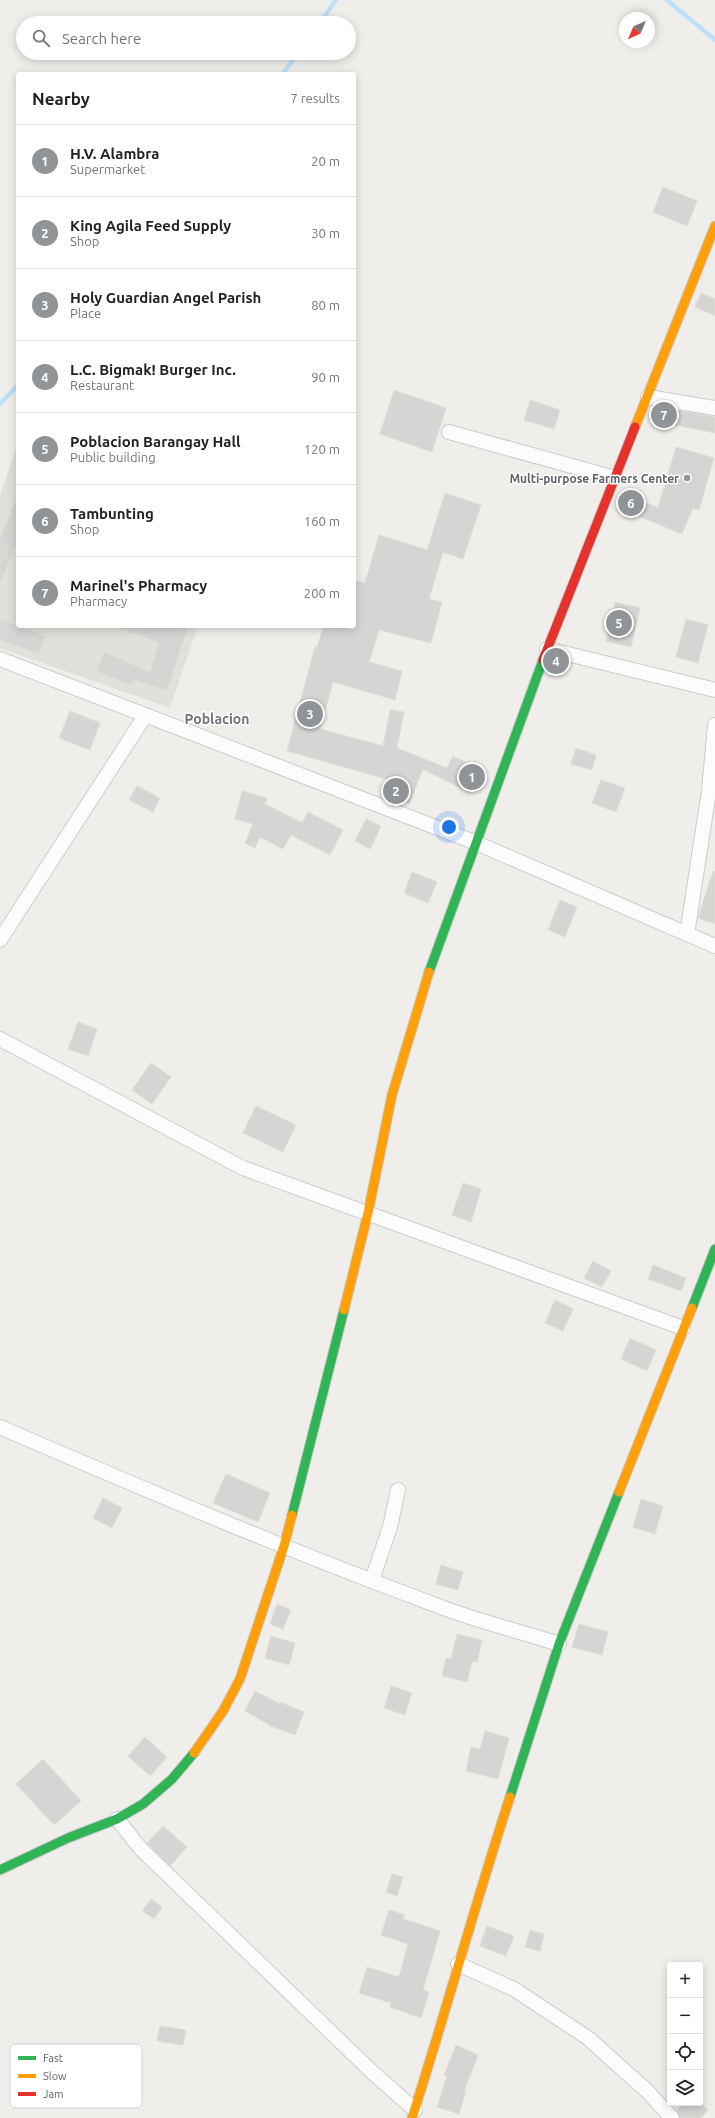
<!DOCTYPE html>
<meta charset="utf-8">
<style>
:root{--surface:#fff;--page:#f2f2f2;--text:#222;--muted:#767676;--line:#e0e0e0;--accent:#919496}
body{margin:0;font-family:Ubuntu,sans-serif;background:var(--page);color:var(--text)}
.controls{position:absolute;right:12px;bottom:12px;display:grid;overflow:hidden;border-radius:4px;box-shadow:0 2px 10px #0003}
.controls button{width:36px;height:36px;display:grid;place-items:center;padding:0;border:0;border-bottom:1px solid var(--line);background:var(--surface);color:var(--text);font:20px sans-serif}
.compass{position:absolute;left:619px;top:12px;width:36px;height:36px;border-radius:50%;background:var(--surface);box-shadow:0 2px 10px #0003;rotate:224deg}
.you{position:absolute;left:449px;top:827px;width:14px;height:14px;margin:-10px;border:3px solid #fff;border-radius:50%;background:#1a73e8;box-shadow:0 0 0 6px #1a73e833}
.badge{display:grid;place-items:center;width:26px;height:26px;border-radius:50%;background:var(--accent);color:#fff;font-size:13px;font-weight:700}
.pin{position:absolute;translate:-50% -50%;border:2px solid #fff;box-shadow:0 1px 4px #0006}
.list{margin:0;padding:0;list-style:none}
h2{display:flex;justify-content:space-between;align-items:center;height:52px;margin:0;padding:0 16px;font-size:17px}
h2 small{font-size:13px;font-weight:400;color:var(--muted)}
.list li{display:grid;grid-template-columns:26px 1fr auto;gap:12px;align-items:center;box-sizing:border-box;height:72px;padding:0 16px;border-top:1px solid var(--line)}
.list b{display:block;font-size:15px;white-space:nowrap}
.list p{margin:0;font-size:13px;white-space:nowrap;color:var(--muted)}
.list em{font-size:13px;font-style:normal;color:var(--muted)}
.icon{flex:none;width:22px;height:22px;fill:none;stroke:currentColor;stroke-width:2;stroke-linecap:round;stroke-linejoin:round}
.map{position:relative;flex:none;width:715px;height:2118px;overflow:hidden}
.search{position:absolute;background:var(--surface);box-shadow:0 2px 10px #0003;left:16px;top:16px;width:340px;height:44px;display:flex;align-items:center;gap:10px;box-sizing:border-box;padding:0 14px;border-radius:22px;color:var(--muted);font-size:15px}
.panel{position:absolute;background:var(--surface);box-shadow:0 2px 10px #0003;left:16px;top:72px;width:340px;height:556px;border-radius:4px}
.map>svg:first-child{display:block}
.education{fill:#e2e0da}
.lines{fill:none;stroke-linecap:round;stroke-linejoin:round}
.stream{stroke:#bfe0f9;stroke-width:4.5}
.building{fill:#d6d5d3;stroke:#deddd9}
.street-casing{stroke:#cbcccc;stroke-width:16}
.fast-casing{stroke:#cacacb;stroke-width:11}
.slow-casing{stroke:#cacacb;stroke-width:11}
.jam-casing{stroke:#cacacb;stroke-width:11}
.street{stroke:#fdfcfc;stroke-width:14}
.fast{stroke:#30b455;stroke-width:9}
.slow{stroke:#ff9f0a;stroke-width:9}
.jam{stroke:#e5322d;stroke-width:9}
.poi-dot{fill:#919496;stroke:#fff;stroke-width:1.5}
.labels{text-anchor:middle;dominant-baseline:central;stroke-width:3;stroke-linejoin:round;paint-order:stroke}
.poi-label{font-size:12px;font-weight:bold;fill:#5f6368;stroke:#fff;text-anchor:end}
.quarter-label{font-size:14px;font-weight:bold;fill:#70757a;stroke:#fff}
.key{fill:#fff;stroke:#cfd0d2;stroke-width:1}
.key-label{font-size:11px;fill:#5f6368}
</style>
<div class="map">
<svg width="715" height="2118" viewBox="0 0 715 2118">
<rect width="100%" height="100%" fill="#efeeea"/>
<!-- education -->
<path class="education" d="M18 443V626H198L170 708 0 648V496Z"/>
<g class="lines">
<!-- stream -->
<path class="stream" d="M667 0 715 40
M320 23 336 0
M283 74 298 53
M0 404 18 385"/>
</g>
<!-- building -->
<path class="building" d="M663 187 697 201 687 226 653 212Z
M701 293 715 299V316L695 307Z
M394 390 446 408 432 452 380 434Z
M530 400 560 410 554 429 524 420Z
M658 407 715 417V433L655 421Z
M676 447 714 458 699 510 693 508 682 534 624 510 630 496 658 508Z
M445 493 481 505 463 559 443 552 429 599 442 602 431 643 379 630 369 662 402 671 395 700 333 682 320 729 383 746 390 710 404 712 397 748 447 768 453 756 482 770 470 793 423 769 409 804 384 794 390 780 287 751 315 647H317L324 626H340L354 630V580L365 583 379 535 427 550Z
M18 494V540L0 583V538Z
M615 602 640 608 631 647 606 641Z
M0 619 46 636 39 654 0 640Z
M686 619 708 625 698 663 676 657Z
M118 626H188L167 691 134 680 131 686 97 671 104 652 150 672 159 643Z
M70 711 100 723 90 750 59 738Z
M576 748 596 755 592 770 571 764Z
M601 780 625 788 616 812 592 803Z
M137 786 160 798 153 812 129 800Z
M242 791 267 798 265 804 302 823 308 812 343 830 330 855 291 835 283 849 260 837 255 848 245 843 253 824 235 819Z
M366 819 381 826 370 849 355 841Z
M713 871 715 872V924L698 918Z
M412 872 437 882 428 903 404 893Z
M560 900 577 907 565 937 548 930Z
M78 1022 97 1029 88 1056 68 1049Z
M151 1063 171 1077 152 1104 132 1090Z
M256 1106 296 1125 283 1152 243 1133Z
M463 1183 481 1189 471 1222 452 1215Z
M593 1261 611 1271 602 1287 584 1278Z
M653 1265 686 1278 681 1291 648 1279Z
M555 1300 573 1309 563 1331 545 1323Z
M630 1338 656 1350 647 1371 621 1359Z
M226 1474 270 1493 258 1522 213 1503Z
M103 1498 122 1508 112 1528 93 1518Z
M641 1499 663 1506 655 1534 633 1527Z
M441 1565 463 1572 458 1590 436 1584Z
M277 1604 291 1610 283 1629 270 1624Z
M579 1624 608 1632 602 1655 572 1647Z
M457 1634 482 1640 477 1662 472 1661 467 1682 442 1676 446 1658 451 1659Z
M271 1636 295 1643 289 1665 265 1658Z
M391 1686 412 1693 405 1715 384 1708Z
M255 1691 280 1704V1702L304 1712 295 1735 271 1726 245 1711Z
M485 1731 509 1738 498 1779 466 1771 471 1747 480 1749Z
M145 1737 167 1757 150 1776 128 1756Z
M43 1759 81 1801 54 1825 16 1784Z
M163 1826 187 1847 170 1866 147 1843Z
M392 1874 403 1877 397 1896 386 1892Z
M151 1899 162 1907 154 1919 142 1911Z
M389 1910 405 1915 403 1919 440 1931 423 1990 429 1992 421 2018 390 2007 391 2003 359 1993 367 1967 399 1977 408 1944 381 1935Z
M487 1926 514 1936 506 1956 480 1946Z
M530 1930 544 1934 540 1951 525 1947Z
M160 2026 186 2030 183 2045 157 2041Z
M456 2045 478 2055 464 2091H466L459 2114 437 2107 447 2076 444 2075Z
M684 2103H701L708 2110 701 2118H680L677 2110Z"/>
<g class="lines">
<defs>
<path id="street" d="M648 397 715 408
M449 432 615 478
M547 649 715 690
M0 659 474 842 715 946
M687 934 709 791 715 725
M0 940 145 716
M0 1039 243 1168 683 1328
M0 1427C148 1491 297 1554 449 1610 485 1623 522 1632 559 1644
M372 1580 390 1527 398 1490
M117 1819 141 1849 371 2071 415 2110
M458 1964 514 1989 588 2038 647 2091 672 2118"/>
<path id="fast" d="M429 972 543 660
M692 1308 715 1249
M292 1515 344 1310
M510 1797 559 1644 619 1492
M0 1870 68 1838 117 1819 143 1804 172 1779 194 1753"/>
<path id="slow" d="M635 427 715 226
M344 1310 368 1213 392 1095 429 972
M619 1492 692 1308
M194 1753 223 1711 240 1679 284 1546 292 1515
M412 2118C446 2012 475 1904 510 1797"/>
<path id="jam" d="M543 660 635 427"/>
</defs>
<!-- street casing -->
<use href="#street" class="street-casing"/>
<!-- fast casing -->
<use href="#fast" class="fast-casing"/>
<!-- slow casing -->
<use href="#slow" class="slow-casing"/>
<!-- jam casing -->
<use href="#jam" class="jam-casing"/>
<!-- street -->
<use href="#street" class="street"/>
<!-- fast -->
<use href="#fast" class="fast"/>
<!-- slow -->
<use href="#slow" class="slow"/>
<!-- jam -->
<use href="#jam" class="jam"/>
</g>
<!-- markers -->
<circle class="poi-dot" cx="687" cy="478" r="4"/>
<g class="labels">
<!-- poi labels -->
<g class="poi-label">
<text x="679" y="478">Multi-purpose Farmers Center</text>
</g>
<!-- quarter labels -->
<g class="quarter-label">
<text x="217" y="719">Poblacion</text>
</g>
</g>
<!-- legend -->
<rect x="10" y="2044" width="132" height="64" rx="6" class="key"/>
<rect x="18" y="2056" width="18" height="4" fill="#30b455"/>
<rect x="18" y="2074" width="18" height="4" fill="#ff9f0a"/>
<rect x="18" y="2092" width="18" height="4" fill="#e5322d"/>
<g class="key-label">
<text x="43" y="2062">Fast</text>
<text x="43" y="2080">Slow</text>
<text x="43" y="2098">Jam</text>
</g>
</svg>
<div class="controls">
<button>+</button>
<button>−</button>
<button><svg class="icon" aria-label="locate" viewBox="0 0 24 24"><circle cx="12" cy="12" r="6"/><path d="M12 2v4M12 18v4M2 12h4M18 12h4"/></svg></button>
<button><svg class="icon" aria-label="layers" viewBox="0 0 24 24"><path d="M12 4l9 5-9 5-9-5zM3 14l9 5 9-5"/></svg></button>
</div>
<svg class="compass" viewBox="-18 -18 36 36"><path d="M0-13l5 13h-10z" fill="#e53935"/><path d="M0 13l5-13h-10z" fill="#767676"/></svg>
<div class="you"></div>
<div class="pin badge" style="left:472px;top:777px">1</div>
<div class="pin badge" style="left:396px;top:791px">2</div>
<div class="pin badge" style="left:310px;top:714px">3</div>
<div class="pin badge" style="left:556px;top:661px">4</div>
<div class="pin badge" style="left:619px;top:623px">5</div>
<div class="pin badge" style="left:631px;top:503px">6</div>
<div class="pin badge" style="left:664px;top:415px">7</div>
<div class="search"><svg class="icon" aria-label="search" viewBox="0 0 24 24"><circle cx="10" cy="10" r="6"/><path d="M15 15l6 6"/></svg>Search here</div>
<section class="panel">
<h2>Nearby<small>7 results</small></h2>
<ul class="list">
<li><span class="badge">1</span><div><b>H.V. Alambra</b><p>Supermarket</p></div><em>20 m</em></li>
<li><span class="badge">2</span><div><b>King Agila Feed Supply</b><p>Shop</p></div><em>30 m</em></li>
<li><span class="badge">3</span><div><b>Holy Guardian Angel Parish</b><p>Place</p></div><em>80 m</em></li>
<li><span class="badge">4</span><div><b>L.C. Bigmak! Burger Inc.</b><p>Restaurant</p></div><em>90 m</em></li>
<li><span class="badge">5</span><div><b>Poblacion Barangay Hall</b><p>Public building</p></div><em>120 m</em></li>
<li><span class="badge">6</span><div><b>Tambunting</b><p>Shop</p></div><em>160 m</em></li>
<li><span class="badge">7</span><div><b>Marinel's Pharmacy</b><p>Pharmacy</p></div><em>200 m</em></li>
</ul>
</section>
</div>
